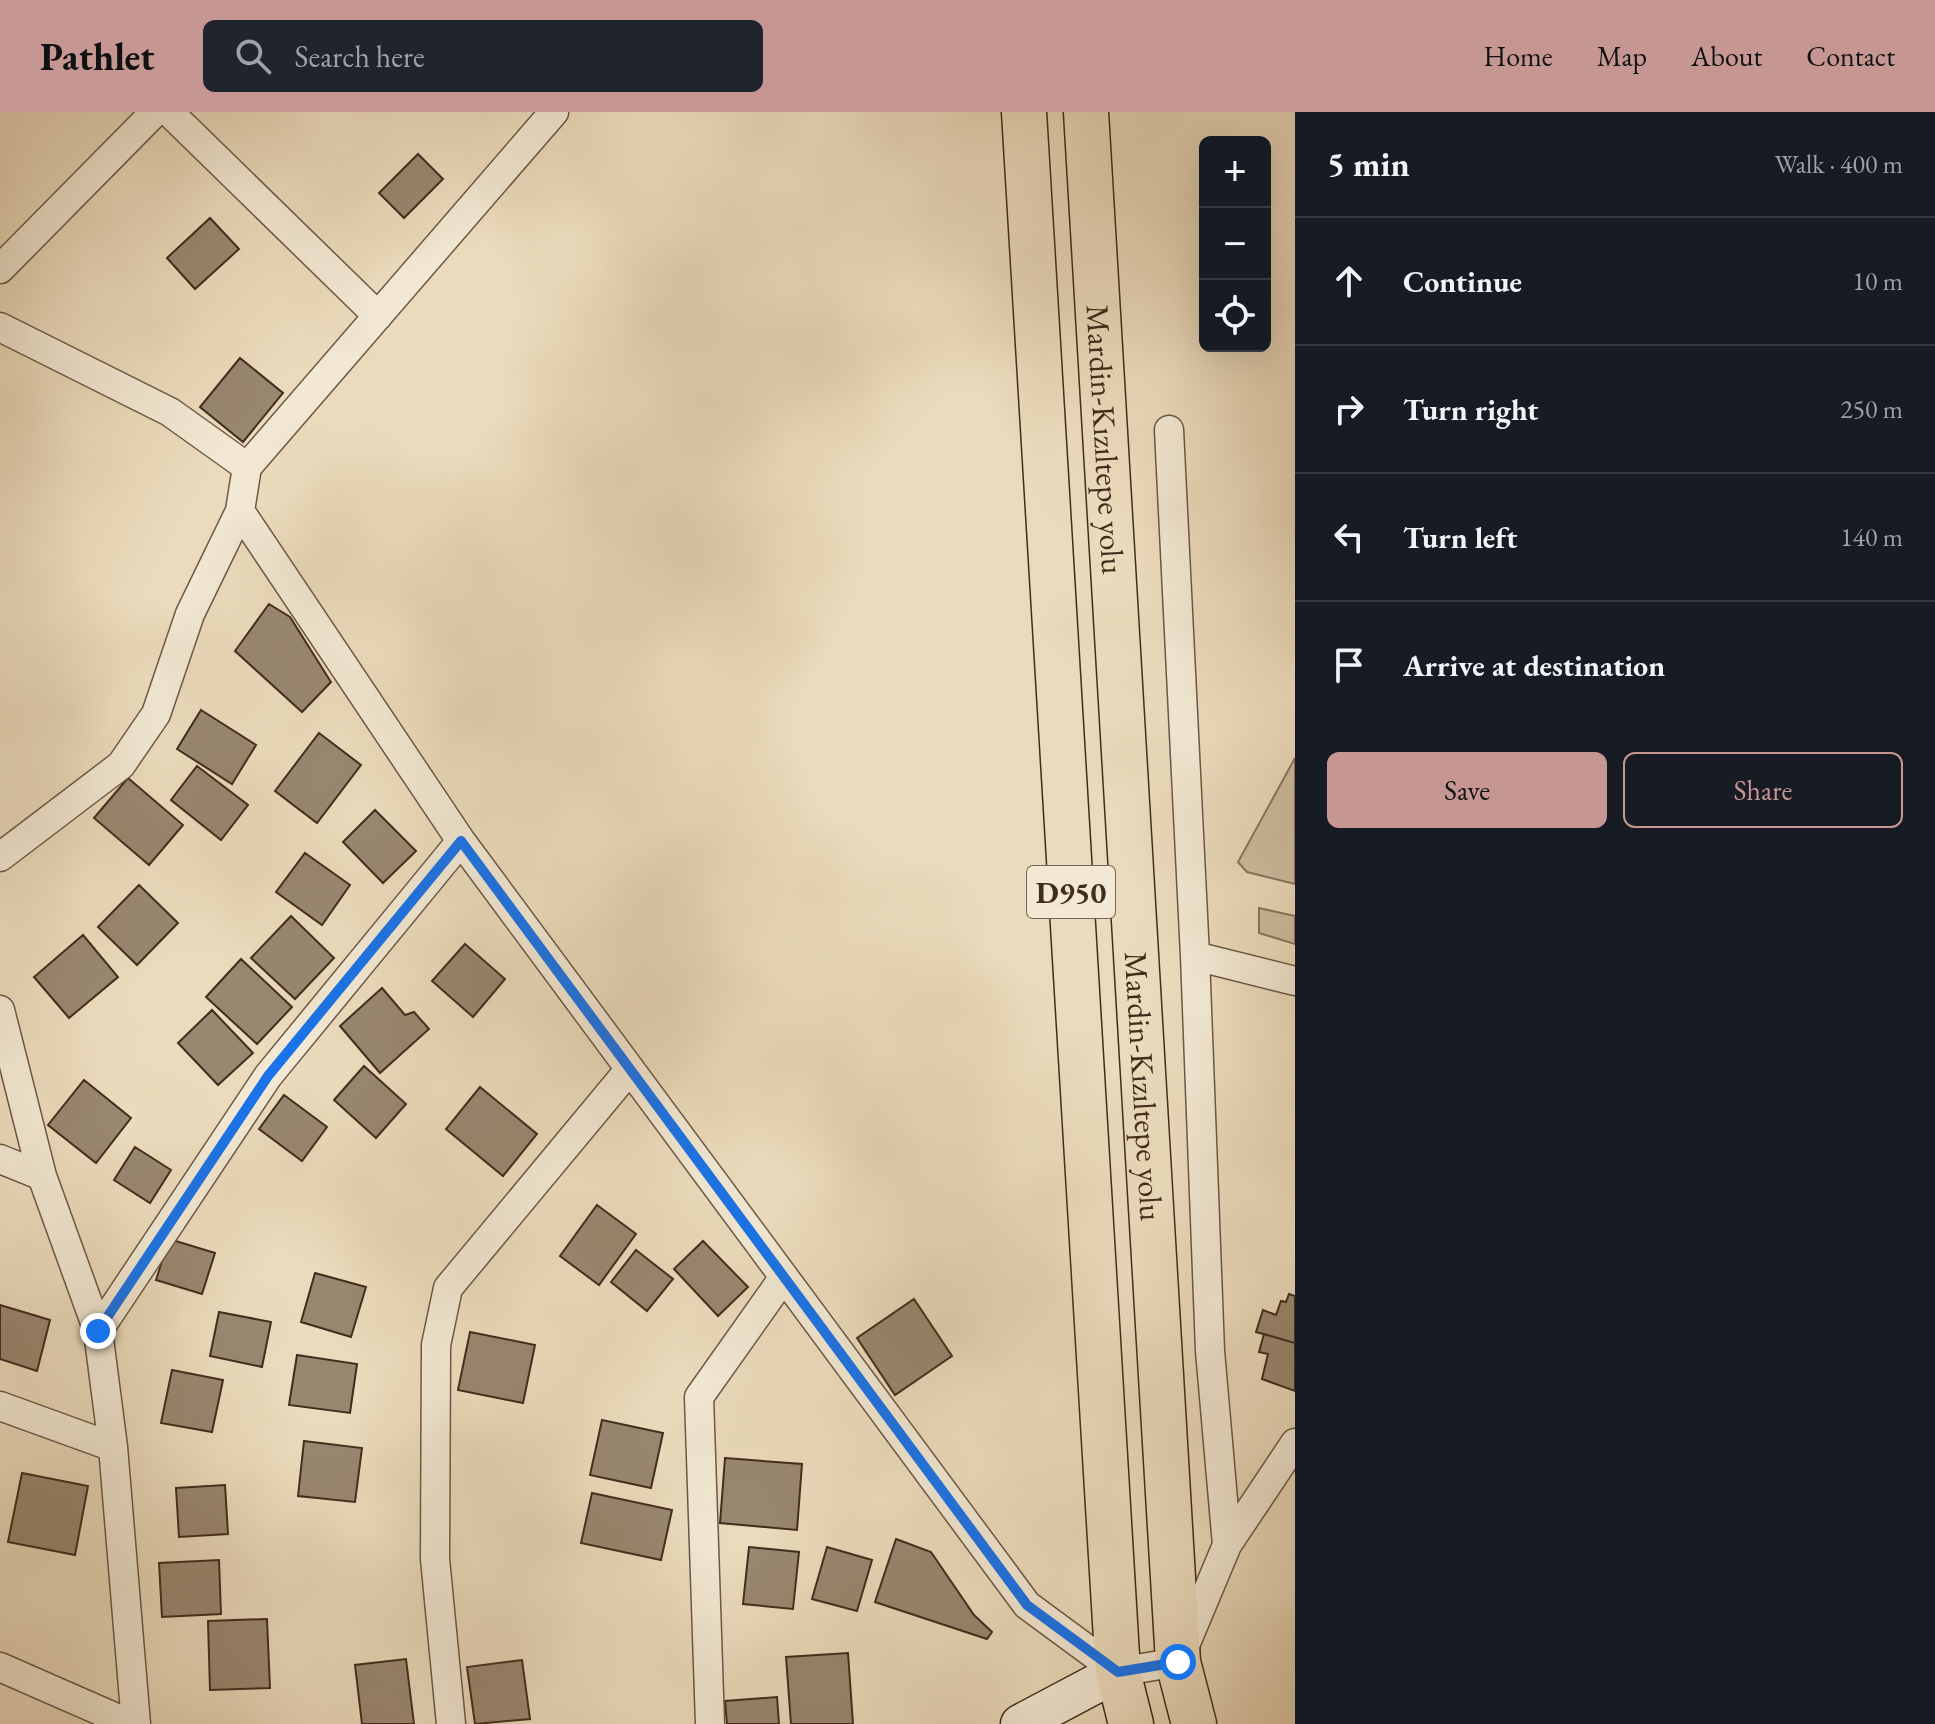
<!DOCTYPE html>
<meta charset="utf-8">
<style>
:root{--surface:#171b24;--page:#20242c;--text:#f1f3f6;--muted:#9ea1a6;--line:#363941;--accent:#c59692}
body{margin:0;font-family:"EB Garamond",serif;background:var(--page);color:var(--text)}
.controls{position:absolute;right:24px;top:24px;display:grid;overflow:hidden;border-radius:12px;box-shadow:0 8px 32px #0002}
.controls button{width:72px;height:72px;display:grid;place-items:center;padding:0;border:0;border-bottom:2px solid var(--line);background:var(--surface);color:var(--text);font:40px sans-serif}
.stop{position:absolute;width:24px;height:24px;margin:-18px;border:6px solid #1a73e8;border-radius:50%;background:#fff}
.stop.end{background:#1a73e8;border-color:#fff;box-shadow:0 2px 8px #0008}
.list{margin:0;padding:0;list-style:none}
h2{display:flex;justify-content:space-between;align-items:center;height:104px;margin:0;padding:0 32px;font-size:34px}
h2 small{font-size:26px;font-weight:400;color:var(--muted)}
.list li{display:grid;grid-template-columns:52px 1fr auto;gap:24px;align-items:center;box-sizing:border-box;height:128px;padding:0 32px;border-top:2px solid var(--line)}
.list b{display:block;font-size:30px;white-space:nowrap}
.list em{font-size:26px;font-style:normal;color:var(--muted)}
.actions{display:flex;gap:16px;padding:24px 32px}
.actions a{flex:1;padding:18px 0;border:2px solid var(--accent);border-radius:12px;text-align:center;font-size:28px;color:var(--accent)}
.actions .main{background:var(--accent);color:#111}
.icon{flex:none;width:44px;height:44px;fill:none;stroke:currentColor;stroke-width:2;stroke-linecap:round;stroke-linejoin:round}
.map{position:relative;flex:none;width:1295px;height:1612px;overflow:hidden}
header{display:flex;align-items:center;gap:48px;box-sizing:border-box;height:112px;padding:0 40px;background:var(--accent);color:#111}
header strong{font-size:38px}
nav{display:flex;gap:44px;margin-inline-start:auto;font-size:28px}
.search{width:560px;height:72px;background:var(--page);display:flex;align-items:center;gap:20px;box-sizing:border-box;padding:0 28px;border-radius:12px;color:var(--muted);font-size:30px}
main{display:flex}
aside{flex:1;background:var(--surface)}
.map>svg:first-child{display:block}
.green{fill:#cebda1;stroke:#88755f;stroke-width:2}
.building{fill:#998770;stroke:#412d1d;stroke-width:2}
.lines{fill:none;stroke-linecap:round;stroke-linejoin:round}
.street-casing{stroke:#6c5845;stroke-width:31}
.secondary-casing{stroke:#412d1d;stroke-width:41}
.highway-casing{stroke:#412d1d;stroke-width:47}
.street{stroke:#f2e8d3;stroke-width:28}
.secondary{stroke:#f2e8d3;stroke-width:38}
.highway{stroke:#ebdbbc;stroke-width:44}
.route{stroke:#1a73e8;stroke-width:10}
.labels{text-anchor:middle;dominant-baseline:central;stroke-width:8;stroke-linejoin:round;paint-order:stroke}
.shield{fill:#f2e8d3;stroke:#766554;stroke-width:2}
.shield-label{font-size:30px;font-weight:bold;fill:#412d1d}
.street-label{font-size:32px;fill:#412d1d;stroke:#f2e8d3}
</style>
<header>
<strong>Pathlet</strong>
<div class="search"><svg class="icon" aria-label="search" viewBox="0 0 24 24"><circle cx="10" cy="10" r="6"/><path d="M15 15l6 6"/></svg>Search here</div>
<nav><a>Home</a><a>Map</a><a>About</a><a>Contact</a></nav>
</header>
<main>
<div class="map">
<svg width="1295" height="1612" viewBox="0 0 1295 1612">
<rect width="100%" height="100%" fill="#ebdbbc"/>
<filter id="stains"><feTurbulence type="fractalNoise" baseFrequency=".0025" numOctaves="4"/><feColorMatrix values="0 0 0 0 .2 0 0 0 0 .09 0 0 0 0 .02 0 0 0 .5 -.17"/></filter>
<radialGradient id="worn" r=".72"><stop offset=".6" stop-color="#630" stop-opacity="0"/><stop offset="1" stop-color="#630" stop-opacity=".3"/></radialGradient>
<!-- green -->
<path class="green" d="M1295 646V772L1247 760 1238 750Z
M1259 796 1295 804V832L1259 821Z"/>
<!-- building -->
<path class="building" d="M418 42 443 67 404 106 379 81Z
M210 106 239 137 195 177 167 146Z
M240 246 283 281 243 330 200 295Z
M269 492 290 505 331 570 302 600 235 539Z
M201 598 256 633 232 672 177 637Z
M319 621 361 653 317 711 275 679Z
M197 654 248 693 221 728 171 688Z
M128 666 183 713 149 753 94 706Z
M375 698 416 739 383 771 343 730Z
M305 741 350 773 322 813 276 780Z
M139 773 178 811 137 853 98 815Z
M291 804 334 846 295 887 251 846Z
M83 823 118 865 69 906 34 865Z
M465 832 505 867 473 905 432 869Z
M241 847 292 895 257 932 206 885Z
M382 876 405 903 414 900 429 917 380 961 340 914Z
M212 898 253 941 218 973 178 931Z
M364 954 406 992 376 1026 334 988Z
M84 968 131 1006 96 1051 48 1013Z
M480 975 537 1022 503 1064 446 1017Z
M284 983 327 1015 302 1049 259 1017Z
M135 1035 171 1058 150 1091 114 1068Z
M597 1093 636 1122 599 1173 560 1144Z
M169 1127 215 1141 202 1182 156 1168Z
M703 1129 748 1175 718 1204 674 1157Z
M636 1138 673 1167 647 1199 611 1170Z
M315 1161 366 1175 351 1225 301 1210Z
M1289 1182 1295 1184V1231L1256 1220 1263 1198 1276 1203 1281 1189 1286 1190Z
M914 1187 952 1244 895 1283 857 1226Z
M0 1193 50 1208 37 1259 0 1247Z
M219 1200 271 1210 262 1255 210 1244Z
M470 1220 535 1233 523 1291 458 1278Z
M1264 1222 1295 1231V1279L1262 1267 1268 1242 1259 1240Z
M297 1243 357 1252 350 1301 289 1293Z
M172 1258 223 1268 212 1320 161 1311Z
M602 1308 663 1321 651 1376 590 1363Z
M304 1329 362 1336 355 1390 298 1384Z
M725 1346 802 1352 797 1418 720 1411Z
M22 1361 88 1374 75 1443 8 1430Z
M225 1373 228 1422 179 1425 176 1376Z
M592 1381 672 1398 661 1448 581 1431Z
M896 1427 931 1440 974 1503 992 1520 987 1527 875 1490Z
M749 1435 799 1440 793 1497 743 1492Z
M827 1435 872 1448 857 1499 812 1487Z
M219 1448 221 1502 162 1505 159 1451Z
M267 1507 270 1576 210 1578 208 1509Z
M848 1541 853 1612H791L786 1545Z
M406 1547 414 1612H362L355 1553Z
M522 1548 530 1607 475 1612 467 1555Z
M777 1585 779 1612H727L725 1589Z"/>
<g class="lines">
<defs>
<path id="street" d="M169 0 378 204
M554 0 247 355 240 399 461 729 1027 1493 1118 1560 1178 1550 1227 1433 1295 1331
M0 157 155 0
M0 215 170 300 247 355
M1169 318 1195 844 1210 1239 1227 1433
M0 745 121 653 156 602 190 502 240 399
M1195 844 1295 869
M0 898 42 1064 98 1219 113 1335 136 1612
M0 1047 42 1064
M98 1219 268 964 461 729
M0 1294 113 1335
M0 1555 130 1612
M451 1612 435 1447 436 1233 448 1176 630 957
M710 1612 699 1285 784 1165"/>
<path id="secondary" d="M1020 1612 1118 1560"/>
<g id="highway">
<path d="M1024 0 1118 1560 1131 1612"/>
<path id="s1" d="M1086 0 1178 1550 1194 1612"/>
</g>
</defs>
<!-- street casing -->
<use href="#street" class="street-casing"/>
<!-- secondary casing -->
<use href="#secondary" class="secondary-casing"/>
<!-- highway casing -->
<use href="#highway" class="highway-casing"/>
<!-- street -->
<use href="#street" class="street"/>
<!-- secondary -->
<use href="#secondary" class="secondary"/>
<!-- highway -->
<use href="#highway" class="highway"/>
</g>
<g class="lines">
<!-- route -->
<path class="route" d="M98 1219 268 964 461 729 1027 1493 1118 1560 1178 1550"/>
</g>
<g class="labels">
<!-- shield labels -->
<rect class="shield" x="1027" y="754" width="88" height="52" rx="6"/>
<g class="shield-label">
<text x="1071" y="780">D950</text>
</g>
<!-- street labels -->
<g class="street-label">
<text stroke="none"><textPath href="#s1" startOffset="328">Mardin-Kızıltepe yolu</textPath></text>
<text stroke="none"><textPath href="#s1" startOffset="976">Mardin-Kızıltepe yolu</textPath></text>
</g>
</g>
<rect width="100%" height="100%" filter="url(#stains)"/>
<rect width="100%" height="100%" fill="url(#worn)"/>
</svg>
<div class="controls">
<button>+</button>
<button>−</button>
<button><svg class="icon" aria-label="locate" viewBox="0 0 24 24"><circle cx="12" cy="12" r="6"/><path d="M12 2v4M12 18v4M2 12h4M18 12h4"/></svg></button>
</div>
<div class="stop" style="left:1178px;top:1550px"></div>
<div class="stop end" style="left:98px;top:1219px"></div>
</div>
<aside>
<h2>5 min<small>Walk · 400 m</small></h2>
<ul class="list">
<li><svg class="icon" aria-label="ahead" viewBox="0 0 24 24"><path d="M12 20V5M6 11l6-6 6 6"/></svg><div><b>Continue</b></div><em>10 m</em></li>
<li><svg class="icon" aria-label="right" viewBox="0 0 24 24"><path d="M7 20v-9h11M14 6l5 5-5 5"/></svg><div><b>Turn right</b></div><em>250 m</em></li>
<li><svg class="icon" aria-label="left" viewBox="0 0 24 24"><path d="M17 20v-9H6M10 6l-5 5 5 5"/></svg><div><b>Turn left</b></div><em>140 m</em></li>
<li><svg class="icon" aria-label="arrive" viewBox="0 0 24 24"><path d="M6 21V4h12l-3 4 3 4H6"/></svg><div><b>Arrive at destination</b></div></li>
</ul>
<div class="actions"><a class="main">Save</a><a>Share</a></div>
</aside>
</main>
